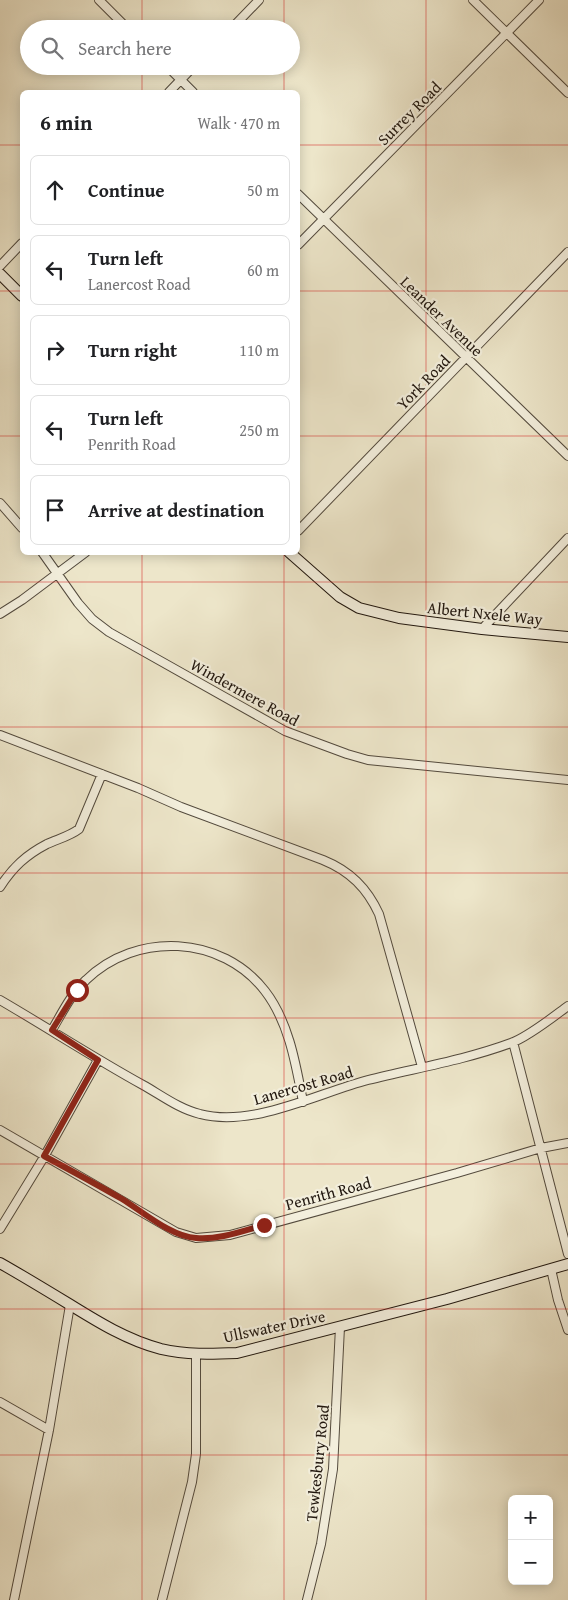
<!DOCTYPE html>
<meta charset="utf-8">
<style>
:root{--surface:#fff;--page:#f2f2f2;--text:#202124;--muted:#757577;--line:#e0e0e0}
body{margin:0;font-family:"Gentium Book Plus",serif;background:var(--page);color:var(--text)}
.controls{position:absolute;right:15px;bottom:15px;display:grid;overflow:hidden;border-radius:8px;box-shadow:0 2px 12px #0003}
.controls button{width:45px;height:45px;display:grid;place-items:center;padding:0;border:0;border-bottom:1px solid var(--line);background:var(--surface);color:var(--text);font:25px sans-serif}
.stop{position:absolute;width:15px;height:15px;margin:-11px;border:4px solid #8f2418;border-radius:50%;background:#fff}
.stop.end{background:#8f2418;border-color:#fff;box-shadow:0 1px 5px #0008}
.list{margin:0;padding:0;list-style:none}
h2{display:flex;justify-content:space-between;align-items:center;height:65px;margin:0;padding:0 20px;font-size:21px}
h2 small{font-size:16px;font-weight:400;color:var(--muted)}
.list li{display:grid;grid-template-columns:32px 1fr auto;gap:15px;align-items:center;box-sizing:border-box;height:70px;margin:0 10px 10px;padding:0 10px;border:1px solid var(--line);border-radius:8px}
.list b{display:block;font-size:19px;white-space:nowrap}
.list p{margin:0;font-size:16px;white-space:nowrap;color:var(--muted)}
.list em{font-size:16px;font-style:normal;color:var(--muted)}
.icon{flex:none;width:28px;height:28px;fill:none;stroke:currentColor;stroke-width:2;stroke-linecap:round;stroke-linejoin:round}
.map{position:relative;flex:none;width:568px;height:1600px;overflow:hidden}
.search{position:absolute;background:var(--surface);box-shadow:0 2px 12px #0003;left:20px;top:20px;width:280px;height:55px;display:flex;align-items:center;gap:12px;box-sizing:border-box;padding:0 18px;border-radius:28px;color:var(--muted);font-size:19px}
.panel{position:absolute;background:var(--surface);box-shadow:0 2px 12px #0003;left:20px;top:90px;width:280px;height:465px;border-radius:8px}
.map>svg:first-child{display:block}
.lines{fill:none;stroke-linecap:round;stroke-linejoin:round}
.street-casing{stroke:#534a3d;stroke-width:10}
.secondary-casing{stroke:#20160e;stroke-width:12}
.street{stroke:#f3efdd;stroke-width:8}
.secondary{stroke:#f3efdd;stroke-width:10}
.route{stroke:#8f2418;stroke-width:6}
.grid{fill:none;stroke:#d62828;stroke-width:1;stroke-opacity:0.55}
.labels{text-anchor:middle;dominant-baseline:central;stroke-width:4.5;stroke-linejoin:round;paint-order:stroke}
.street-label{font-size:16px;fill:#20160e;stroke:#f3efdd}
</style>
<div class="map">
<svg width="568" height="1600" viewBox="0 0 568 1600">
<rect width="100%" height="100%" fill="#ede6ca"/>
<filter id="stains"><feTurbulence type="fractalNoise" baseFrequency=".004" numOctaves="4"/><feColorMatrix values="0 0 0 0 .2 0 0 0 0 .09 0 0 0 0 .02 0 0 0 .5 -.17"/></filter>
<radialGradient id="worn" r=".72"><stop offset=".6" stop-color="#630" stop-opacity="0"/><stop offset="1" stop-color="#630" stop-opacity=".3"/></radialGradient>
<g class="lines">
<defs>
<path id="street" d="M99 0 128 29
M473 0 568 93
M231 29 259 0
M167 66 193 92
M169 92 194 66
M298 194 568 456
M298 245 539 0
M0 266 22 243
M0 503 22 528
M298 531 568 252
M42 552 78 603 92 619 109 632 285 731 347 754 368 760 568 780
M0 614 22 600 86 552
M482 629 568 538
M0 735 138 788 181 807 323 860C350 871 367 888 379 914L422 1067
M0 887C13 867 26 855 47 844 58 839 70 836 79 829L102 774
M0 1000C48 1028 94 1058 143 1085 161 1095 179 1109 200 1114 253 1128 318 1093 368 1080 416 1068 465 1060 511 1043 528 1037 553 1017 568 1006
M52 1030C62 1013 71 994 86 980 136 931 222 935 265 991 289 1022 296 1065 303 1102
M513 1042 568 1254
M0 1130 176 1232 196 1238 230 1235 457 1173 541 1148 568 1143
M0 1229 44 1157 98 1060
M551 1269 558 1300 568 1330
M0 1402 49 1430
M14 1600 49 1430 70 1305
M162 1600 192 1482 196 1454V1353
M307 1600 321 1544 333 1469 340 1327"/>
<path id="secondary" d="M0 274 22 296
M289 552 340 597 359 608 399 618 482 629 568 637
M0 1263C23 1276 46 1290 69 1304 98 1322 127 1340 161 1349 186 1355 212 1354 237 1353L447 1299 568 1264"/>
</defs>
<!-- street casing -->
<use href="#street" class="street-casing"/>
<!-- secondary casing -->
<use href="#secondary" class="secondary-casing"/>
<!-- street -->
<use href="#street" class="street"/>
<!-- secondary -->
<use href="#secondary" class="secondary"/>
</g>
<g class="lines">
<!-- route -->
<path class="route" d="M77 990 52 1030 98 1060 44 1156C70 1170 96 1184 122 1199 143 1212 172 1237 196 1238 219 1240 242 1231 264 1225"/>
</g>
<!-- grid -->
<path class="grid" d="M142 0V29M284 0V29M426 0V1600M142 66V92M284 66V92M0 145H22M298 145H568M0 291H22M298 291H568M0 436H22M298 436H568M142 552V1600M284 552V1600M0 582H568M0 727H568M0 873H568M0 1018H568M0 1164H568M0 1309H568M0 1455H568"/>
<g class="labels">
<!-- street labels -->
<g class="street-label">
<text transform="translate(409 113) rotate(-45)">Surrey Road</text>
<text transform="translate(442 316) rotate(44)">Leander Avenue</text>
<text transform="translate(423 382) rotate(-46)">York Road</text>
<text transform="translate(485 613) rotate(6)">Albert Nxele Way</text>
<text transform="translate(245 692) rotate(29)">Windermere Road</text>
<text transform="translate(303 1085) rotate(-16)">Lanercost Road</text>
<text transform="translate(328 1193) rotate(-15)">Penrith Road</text>
<text transform="translate(274 1326) rotate(-12)">Ullswater Drive</text>
<text transform="translate(317 1463) rotate(-84)">Tewkesbury Road</text>
</g>
</g>
<rect width="100%" height="100%" filter="url(#stains)"/>
<rect width="100%" height="100%" fill="url(#worn)"/>
</svg>
<div class="controls">
<button>+</button>
<button>−</button>
</div>
<div class="stop" style="left:77px;top:990px"></div>
<div class="stop end" style="left:264px;top:1225px"></div>
<div class="search"><svg class="icon" aria-label="search" viewBox="0 0 24 24"><circle cx="10" cy="10" r="6"/><path d="M15 15l6 6"/></svg>Search here</div>
<section class="panel">
<h2>6 min<small>Walk · 470 m</small></h2>
<ul class="list">
<li><svg class="icon" aria-label="ahead" viewBox="0 0 24 24"><path d="M12 20V5M6 11l6-6 6 6"/></svg><div><b>Continue</b></div><em>50 m</em></li>
<li><svg class="icon" aria-label="left" viewBox="0 0 24 24"><path d="M17 20v-9H6M10 6l-5 5 5 5"/></svg><div><b>Turn left</b><p>Lanercost Road</p></div><em>60 m</em></li>
<li><svg class="icon" aria-label="right" viewBox="0 0 24 24"><path d="M7 20v-9h11M14 6l5 5-5 5"/></svg><div><b>Turn right</b></div><em>110 m</em></li>
<li><svg class="icon" aria-label="left" viewBox="0 0 24 24"><path d="M17 20v-9H6M10 6l-5 5 5 5"/></svg><div><b>Turn left</b><p>Penrith Road</p></div><em>250 m</em></li>
<li><svg class="icon" aria-label="arrive" viewBox="0 0 24 24"><path d="M6 21V4h12l-3 4 3 4H6"/></svg><div><b>Arrive at destination</b></div></li>
</ul>
</section>
</div>
